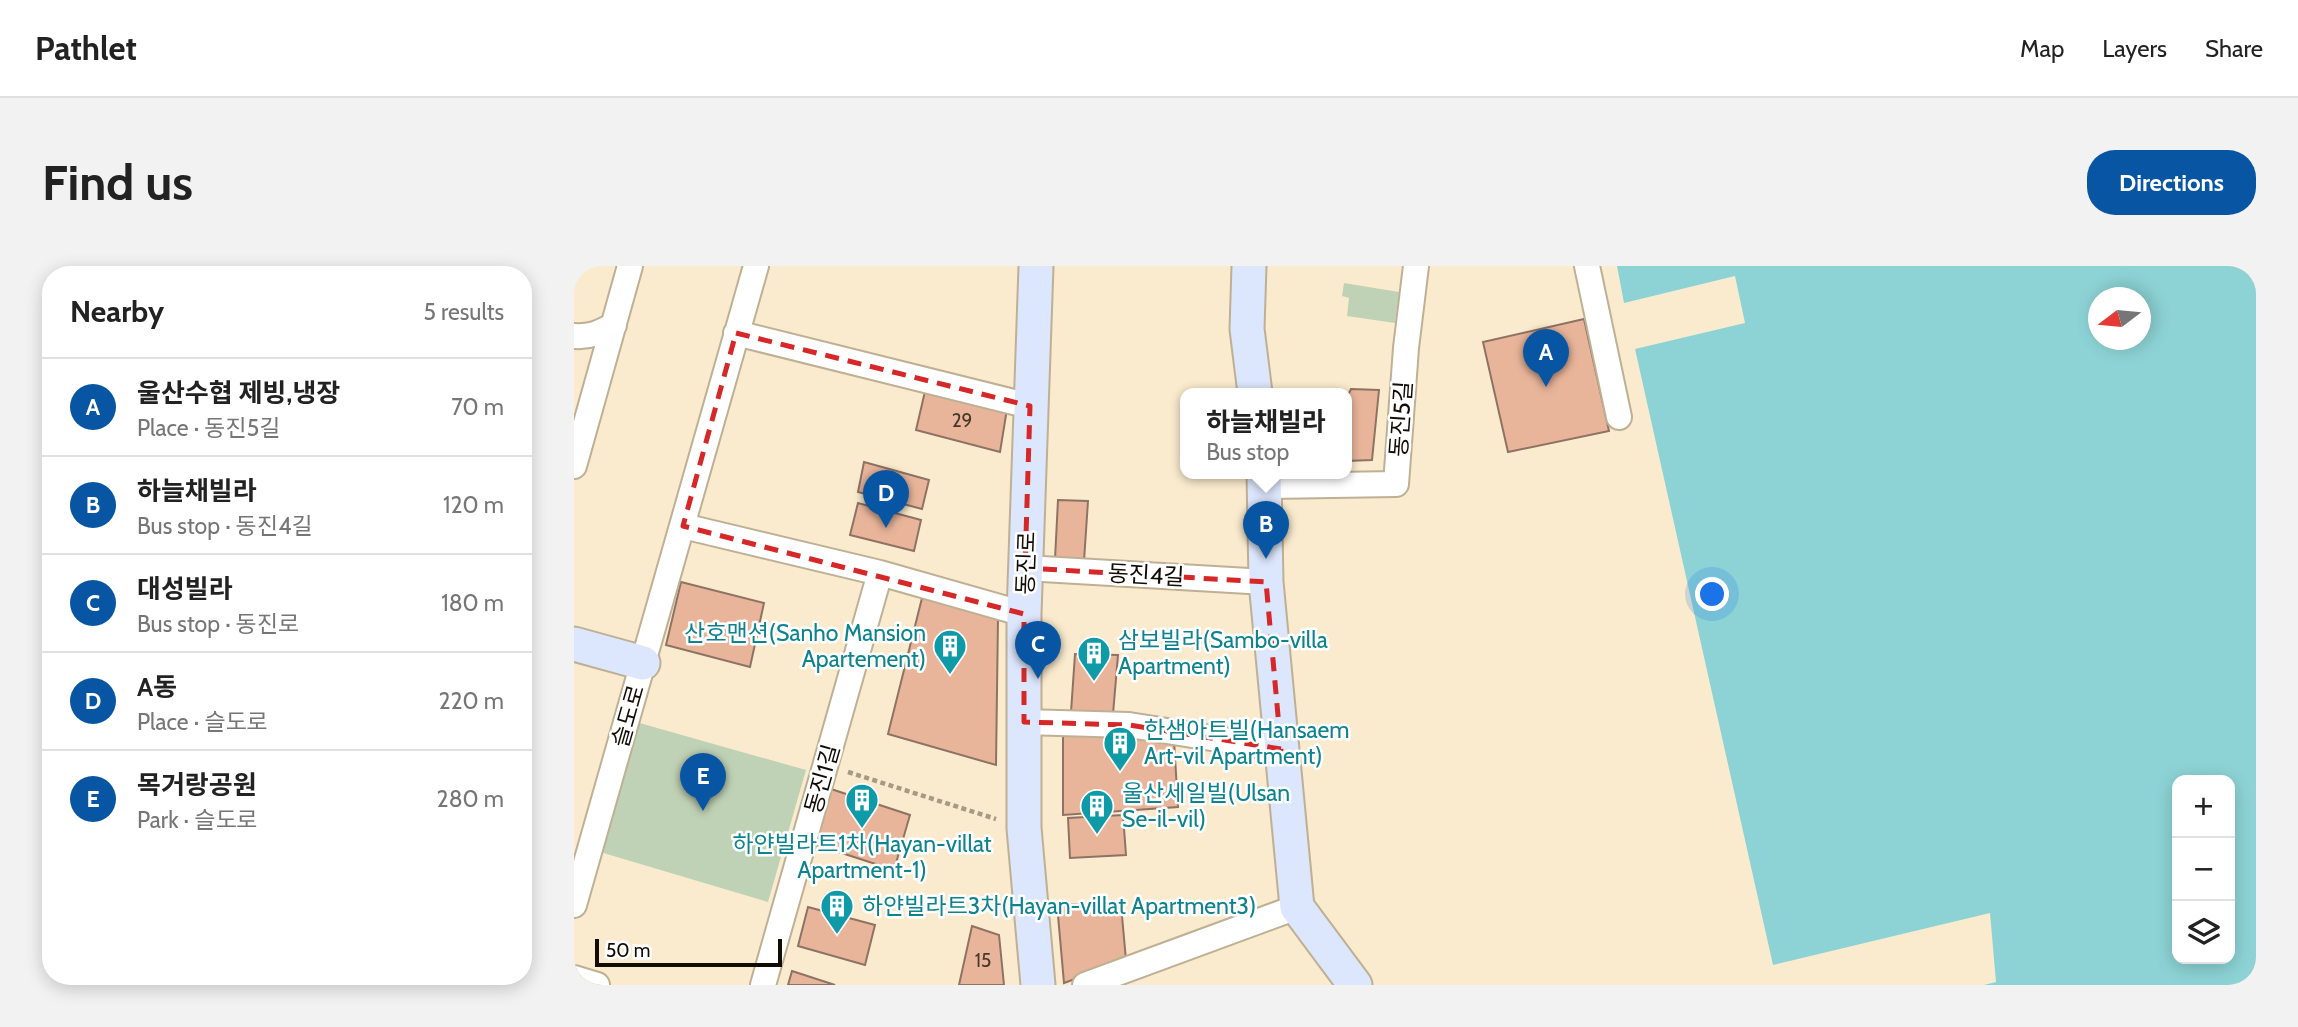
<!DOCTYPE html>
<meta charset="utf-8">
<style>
:root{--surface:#fff;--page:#f2f2f2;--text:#222;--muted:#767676;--line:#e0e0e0;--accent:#0755a3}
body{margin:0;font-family:Cabin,"Noto Sans KR",sans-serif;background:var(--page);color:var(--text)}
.controls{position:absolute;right:21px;bottom:21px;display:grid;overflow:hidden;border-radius:14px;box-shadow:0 4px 18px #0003}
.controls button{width:63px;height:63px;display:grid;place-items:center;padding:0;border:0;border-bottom:2px solid var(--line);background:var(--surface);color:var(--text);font:35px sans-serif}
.compass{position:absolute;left:1514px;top:21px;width:63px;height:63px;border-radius:50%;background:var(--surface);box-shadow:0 4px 18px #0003;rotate:254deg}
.scale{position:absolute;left:21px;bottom:18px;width:187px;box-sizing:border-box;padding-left:7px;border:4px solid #110c04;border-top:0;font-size:19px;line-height:24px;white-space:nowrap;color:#110c04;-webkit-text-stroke:5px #fff;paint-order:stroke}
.you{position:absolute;left:1139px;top:329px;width:24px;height:24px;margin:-18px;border:5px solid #fff;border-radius:50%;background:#1a73e8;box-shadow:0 0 0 10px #1a73e833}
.badge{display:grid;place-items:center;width:46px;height:46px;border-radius:50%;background:var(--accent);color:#fff;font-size:23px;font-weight:700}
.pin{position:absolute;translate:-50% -58px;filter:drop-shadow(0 2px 4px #0008)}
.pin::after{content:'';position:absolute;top:37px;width:24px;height:21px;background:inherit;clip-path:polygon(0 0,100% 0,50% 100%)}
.popup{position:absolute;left:606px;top:122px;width:172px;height:91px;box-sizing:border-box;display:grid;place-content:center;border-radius:14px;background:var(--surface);filter:drop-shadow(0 2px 5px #0005);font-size:23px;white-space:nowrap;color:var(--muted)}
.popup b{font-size:26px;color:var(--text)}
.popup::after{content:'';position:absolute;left:50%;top:100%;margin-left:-14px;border:14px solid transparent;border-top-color:var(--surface)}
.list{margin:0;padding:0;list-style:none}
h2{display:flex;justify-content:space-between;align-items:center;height:91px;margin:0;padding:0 28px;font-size:30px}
h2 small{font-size:23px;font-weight:400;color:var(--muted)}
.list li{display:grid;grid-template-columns:46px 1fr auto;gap:21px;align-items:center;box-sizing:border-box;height:98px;padding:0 28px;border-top:2px solid var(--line)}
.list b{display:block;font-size:26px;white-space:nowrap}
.list p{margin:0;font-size:23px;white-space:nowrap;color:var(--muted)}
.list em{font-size:23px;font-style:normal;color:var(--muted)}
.icon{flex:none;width:38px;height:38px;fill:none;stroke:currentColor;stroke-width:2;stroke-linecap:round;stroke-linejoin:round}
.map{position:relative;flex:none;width:1682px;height:719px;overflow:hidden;border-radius:28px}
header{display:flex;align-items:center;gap:42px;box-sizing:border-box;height:98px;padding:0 35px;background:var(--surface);border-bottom:2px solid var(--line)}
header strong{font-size:33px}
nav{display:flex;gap:38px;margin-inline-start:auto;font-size:24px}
.intro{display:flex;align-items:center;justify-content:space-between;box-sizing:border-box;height:168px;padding:0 42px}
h1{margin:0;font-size:49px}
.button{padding:18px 32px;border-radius:28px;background:var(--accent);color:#fff;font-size:24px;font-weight:700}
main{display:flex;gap:42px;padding:0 42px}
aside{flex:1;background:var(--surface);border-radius:28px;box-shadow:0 4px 18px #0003}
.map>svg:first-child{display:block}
.green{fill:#c0d2b5}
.water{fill:#8dd3d5;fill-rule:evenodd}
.building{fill:#e8b59a;stroke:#8e7364;stroke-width:2}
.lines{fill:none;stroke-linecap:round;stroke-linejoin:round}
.street-casing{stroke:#beb094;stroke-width:28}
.secondary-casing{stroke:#beb094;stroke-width:37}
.path{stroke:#a59a84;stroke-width:4.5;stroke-dasharray:5 3.5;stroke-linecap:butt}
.street{stroke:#fff;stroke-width:24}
.secondary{stroke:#dce6fc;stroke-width:33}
.marked{fill:none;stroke:#d62828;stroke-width:5;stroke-dasharray:14 9;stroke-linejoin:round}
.labels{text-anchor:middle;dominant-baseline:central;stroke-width:5;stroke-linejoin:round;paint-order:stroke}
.number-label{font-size:19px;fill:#47362a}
.street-label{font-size:23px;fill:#110c04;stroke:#fff}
.culture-label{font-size:23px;fill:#0d838f;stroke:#fff;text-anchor:start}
</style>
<header>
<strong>Pathlet</strong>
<nav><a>Map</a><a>Layers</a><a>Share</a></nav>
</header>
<div class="intro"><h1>Find us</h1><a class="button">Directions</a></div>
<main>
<aside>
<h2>Nearby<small>5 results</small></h2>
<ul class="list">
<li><span class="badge">A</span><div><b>울산수협 제빙,냉장</b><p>Place · 동진5길</p></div><em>70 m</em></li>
<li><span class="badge">B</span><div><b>하늘채빌라</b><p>Bus stop · 동진4길</p></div><em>120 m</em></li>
<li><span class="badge">C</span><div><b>대성빌라</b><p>Bus stop · 동진로</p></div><em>180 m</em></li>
<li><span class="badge">D</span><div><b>A동</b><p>Place · 슬도로</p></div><em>220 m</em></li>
<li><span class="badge">E</span><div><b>목거랑공원</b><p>Park · 슬도로</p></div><em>280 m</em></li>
</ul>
</aside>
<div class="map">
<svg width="1682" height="719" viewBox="0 0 1682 719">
<rect width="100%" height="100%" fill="#faebce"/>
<!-- green -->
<path class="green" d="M770 17 825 26 821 57 773 50 775 32 768 30Z
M62 456 232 504 194 636 26 586Z"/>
<!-- water -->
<path class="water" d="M1043 0H1682V719H1410L1422 716 1416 647 1199 699 1061 83 1171 57 1161 10 1050 37ZM1524 32H1566V74H1524ZM1603 514H1656V693H1603Z"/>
<!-- building -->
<path class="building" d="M1010 53 1035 165 934 186 909 76Z
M352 121 433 143 426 186 342 164Z
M777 123 805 124 798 194 772 195V133Z
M290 196 355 214 348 243 284 226Z
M484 234 514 235 510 295 481 293Z
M284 237 347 254 340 285 276 269Z
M107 316 190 337 176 401 92 379Z
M348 332 424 352 422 499 314 468Z
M501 388 544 389 539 448 497 446Z
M489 464 600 474 604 541 489 549Z
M257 523 336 549 320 604 240 578Z
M549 549 552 589 496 592 494 552Z
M483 638 547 639 552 694 490 717Z
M234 641 301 659 291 699 224 680Z
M398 660 425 669 430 719H385Z
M218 705 261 719H214Z"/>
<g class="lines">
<defs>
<path id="street" d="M1013 0 1045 151
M162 67 456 140
M0 70C16 71 26 67 40 59
M0 200 56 0
M691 220 822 218 832 82 842 0
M109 260 306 307 450 348
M451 302 692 316
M450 456 555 459 707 483
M0 639 182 0
M0 712 23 719
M189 719 306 307
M511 719 723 641"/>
<path id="secondary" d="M462 0 450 348V562L464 719
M675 0 673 63 681 127
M690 207 692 316 723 641 781 719
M0 378 69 397"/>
</defs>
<!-- street casing -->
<use href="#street" class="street-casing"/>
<!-- secondary casing -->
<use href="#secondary" class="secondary-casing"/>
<!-- path -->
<path class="path" d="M274 506 422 553"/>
<!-- street -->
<use href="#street" class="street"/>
<!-- secondary -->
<use href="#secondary" class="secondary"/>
</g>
<!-- marked area -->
<path class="marked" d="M162 67 456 140 451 302 692 316 707 483 555 459 450 456V348L109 260Z"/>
<!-- icons -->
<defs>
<symbol id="building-pin" viewBox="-11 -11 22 30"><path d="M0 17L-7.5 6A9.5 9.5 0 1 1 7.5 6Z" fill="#0f9aa8" stroke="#fff"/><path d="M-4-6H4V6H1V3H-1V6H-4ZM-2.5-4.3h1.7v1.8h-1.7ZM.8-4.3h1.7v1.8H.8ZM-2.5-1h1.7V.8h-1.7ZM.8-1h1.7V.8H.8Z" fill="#fff"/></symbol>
</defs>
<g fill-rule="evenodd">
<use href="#building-pin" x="357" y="361" width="38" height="52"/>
<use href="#building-pin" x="501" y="368" width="38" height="52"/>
<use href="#building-pin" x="527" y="458" width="38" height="52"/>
<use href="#building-pin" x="269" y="515" width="38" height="52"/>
<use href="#building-pin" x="504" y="521" width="38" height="52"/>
<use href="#building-pin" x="244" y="621" width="38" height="52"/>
</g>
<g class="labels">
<!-- number labels -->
<g class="number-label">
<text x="388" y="154">29</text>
<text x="409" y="694">15</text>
</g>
<!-- street labels -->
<g class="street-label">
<text transform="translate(827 153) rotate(-86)">동진5길</text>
<text transform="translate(452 297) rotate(-88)">동진로</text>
<text transform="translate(572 309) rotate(3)">동진4길</text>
<text transform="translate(54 450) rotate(-74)">슬도로</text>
<text transform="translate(248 513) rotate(-74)">동진1길</text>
</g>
<!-- culture labels -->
<g class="culture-label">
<text x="352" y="367" text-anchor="end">산호맨션(Sanho Mansion<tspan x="352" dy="26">Apartement)</tspan></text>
<text x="544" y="374">삼보빌라(Sambo-villa<tspan x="544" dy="26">Apartment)</tspan></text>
<text x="570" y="464">한샘아트빌(Hansaem<tspan x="570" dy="26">Art-vil Apartment)</tspan></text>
<text x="548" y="527">울산세일빌(Ulsan<tspan x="548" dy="26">Se-il-vil)</tspan></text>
<text x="288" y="578" text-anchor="middle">하얀빌라트1차(Hayan-villat<tspan x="288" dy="26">Apartment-1)</tspan></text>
<text x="288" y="640">하얀빌라트3차(Hayan-villat Apartment3)</text>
</g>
</g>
</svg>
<div class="controls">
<button>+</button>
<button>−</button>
<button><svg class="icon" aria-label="layers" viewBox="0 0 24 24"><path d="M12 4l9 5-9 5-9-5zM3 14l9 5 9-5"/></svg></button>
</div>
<svg class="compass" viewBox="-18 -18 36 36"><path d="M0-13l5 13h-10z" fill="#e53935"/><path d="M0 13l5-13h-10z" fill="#767676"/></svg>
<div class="scale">50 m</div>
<div class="you"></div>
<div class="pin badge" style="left:972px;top:121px">A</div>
<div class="pin badge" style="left:692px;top:293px">B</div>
<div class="popup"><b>하늘채빌라</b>Bus stop</div>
<div class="pin badge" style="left:464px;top:413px">C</div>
<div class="pin badge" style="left:312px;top:262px">D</div>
<div class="pin badge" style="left:129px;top:545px">E</div>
</div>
</main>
